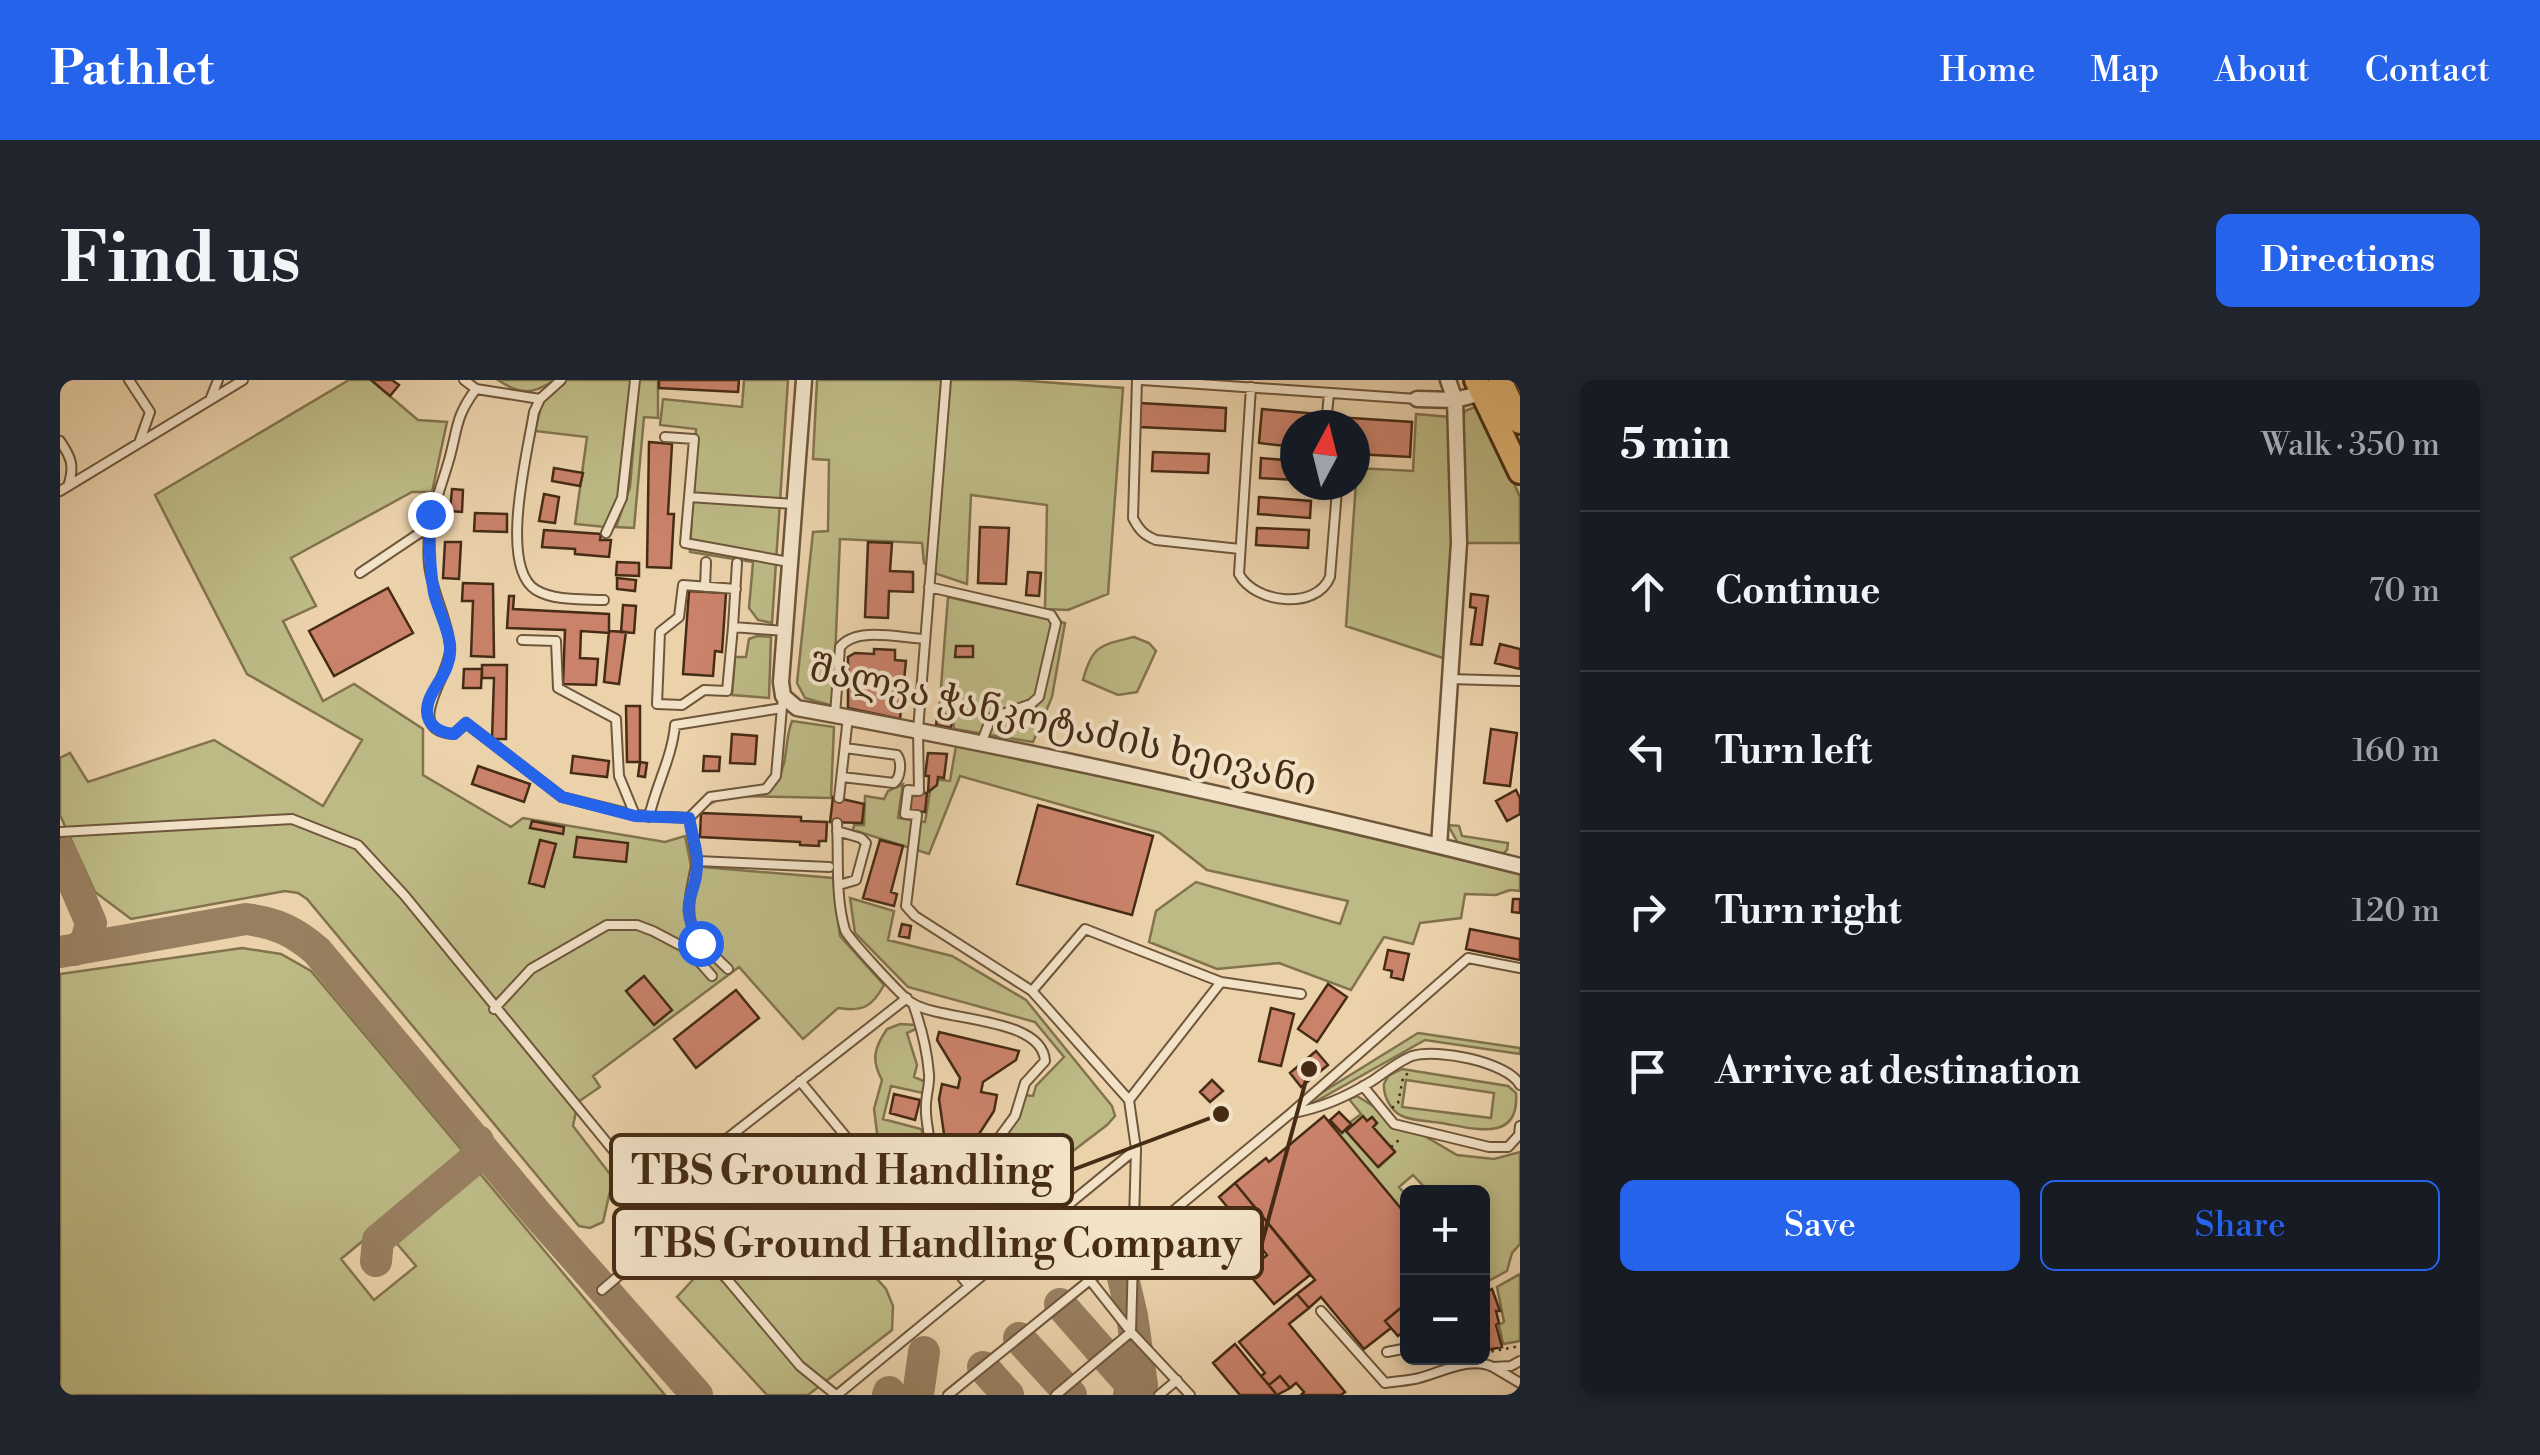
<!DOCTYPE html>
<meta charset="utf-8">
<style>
:root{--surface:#171b24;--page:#20242c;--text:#f1f3f6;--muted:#9ea1a6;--line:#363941;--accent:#2563eb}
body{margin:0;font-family:"Libre Bodoni","Noto Serif Georgian",serif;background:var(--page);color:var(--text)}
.controls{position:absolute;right:30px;bottom:30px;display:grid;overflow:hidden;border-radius:15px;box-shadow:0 5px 15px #0003}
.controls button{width:90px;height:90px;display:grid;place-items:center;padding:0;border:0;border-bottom:2px solid var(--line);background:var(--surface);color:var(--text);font:50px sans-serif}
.compass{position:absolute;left:1220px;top:30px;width:90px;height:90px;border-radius:50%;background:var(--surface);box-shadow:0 5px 15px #0003;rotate:7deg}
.stop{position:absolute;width:30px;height:30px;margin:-22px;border:8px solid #2563eb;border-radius:50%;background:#fff}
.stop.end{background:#2563eb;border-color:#fff;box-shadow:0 2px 10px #0008}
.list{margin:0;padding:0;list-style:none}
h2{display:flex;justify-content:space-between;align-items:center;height:130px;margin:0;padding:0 40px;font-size:42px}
h2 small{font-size:32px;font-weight:400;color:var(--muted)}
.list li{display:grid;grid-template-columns:65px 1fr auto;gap:30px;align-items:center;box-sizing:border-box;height:160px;padding:0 40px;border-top:2px solid var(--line)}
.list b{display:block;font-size:38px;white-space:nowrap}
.list em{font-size:32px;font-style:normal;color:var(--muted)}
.actions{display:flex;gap:20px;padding:30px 40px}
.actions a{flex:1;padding:22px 0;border:2px solid var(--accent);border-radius:15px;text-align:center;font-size:35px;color:var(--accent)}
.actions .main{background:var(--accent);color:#fff}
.icon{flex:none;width:55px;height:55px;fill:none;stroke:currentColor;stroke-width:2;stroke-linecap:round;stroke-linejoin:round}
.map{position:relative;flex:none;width:1460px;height:1015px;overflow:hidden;border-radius:15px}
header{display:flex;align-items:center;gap:60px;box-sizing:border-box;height:140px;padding:0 50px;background:var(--accent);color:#fff}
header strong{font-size:48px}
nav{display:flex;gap:55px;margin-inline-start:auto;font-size:35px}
.intro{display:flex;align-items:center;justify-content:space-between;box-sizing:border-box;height:240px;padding:0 60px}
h1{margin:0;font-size:70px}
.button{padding:25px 45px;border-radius:15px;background:var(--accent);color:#fff;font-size:35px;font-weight:700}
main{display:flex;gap:60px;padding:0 60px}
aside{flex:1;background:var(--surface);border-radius:15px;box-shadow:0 5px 15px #0003}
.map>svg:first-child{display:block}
.green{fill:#bdba85;stroke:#82734d;stroke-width:2.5;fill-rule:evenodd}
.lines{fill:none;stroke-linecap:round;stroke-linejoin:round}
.taxiway{stroke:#987f60;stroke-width:32}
.building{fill:#ca826a;stroke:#462c15;stroke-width:2.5}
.service-casing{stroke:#6f563a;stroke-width:12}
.minor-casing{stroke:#6f563a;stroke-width:19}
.primary-casing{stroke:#462c15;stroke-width:28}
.path{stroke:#462c15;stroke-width:2.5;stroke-dasharray:2.5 5;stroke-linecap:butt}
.service{stroke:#f2e2c8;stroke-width:8}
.minor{stroke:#f2e2c8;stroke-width:14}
.primary{stroke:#e6b976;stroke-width:22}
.route{stroke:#2563eb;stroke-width:12}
.labels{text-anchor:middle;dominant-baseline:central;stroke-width:8;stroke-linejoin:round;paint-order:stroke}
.street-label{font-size:38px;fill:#462c15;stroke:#f2e2c8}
.leader{fill:none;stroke:#462c15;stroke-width:4}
.callout-dot{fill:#462c15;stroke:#f2e2c8;stroke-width:4}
.callout{fill:#f2e2c8;stroke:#462c15;stroke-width:4}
.callout-label{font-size:40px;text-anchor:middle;font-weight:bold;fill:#462c15}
</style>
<header>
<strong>Pathlet</strong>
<nav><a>Home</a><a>Map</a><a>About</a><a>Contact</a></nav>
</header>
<div class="intro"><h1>Find us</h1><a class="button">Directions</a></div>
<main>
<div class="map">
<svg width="1460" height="1015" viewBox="0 0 1460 1015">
<rect width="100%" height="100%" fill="#ebd2ab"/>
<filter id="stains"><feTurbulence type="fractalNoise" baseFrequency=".002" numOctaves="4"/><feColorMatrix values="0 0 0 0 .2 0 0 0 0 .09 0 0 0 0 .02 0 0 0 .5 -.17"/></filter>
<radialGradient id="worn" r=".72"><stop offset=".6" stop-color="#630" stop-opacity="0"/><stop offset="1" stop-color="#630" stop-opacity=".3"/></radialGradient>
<!-- green -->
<path class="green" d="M289 0H311L358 40 387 42 372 112H352L231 178 256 226 223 241 263 321 294 304 363 349V395L451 447 463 438 605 462 625 456 631 486 773 498 780 556 824 605C812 627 803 632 778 628L743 659 679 587 533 696 540 707 518 722 513 746 553 798 543 842 530 848 519 846 247 519 238 513 225 511 71 539 35 512 0 435V378L10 373 28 402 154 360 263 426 302 360 187 294 95 115Z
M438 0H495C472 15 460 15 438 0Z
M507 0H574L560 114 545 147 515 144 527 57 475 51 483 18Z
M579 0H598V38L584 37 574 148 556 147 570 107Z
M684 0H728L712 243 698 240 689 228 693 182 630 172 636 49 600 45 603 19 682 27Z
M757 0H956L1063 8 1048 214 1008 230 985 229 987 125 911 115 907 204 877 194 864 183 862 163 780 159 773 326 745 318 737 303 753 152 768 151 769 80 753 79Z
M1420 25 1460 117V163H1402L1400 43 1405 31Z
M1356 34 1390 37 1394 160 1383 278 1286 246 1297 88 1353 91Z
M888 217 1005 243 992 317 973 362 894 349 893 336 879 333Z
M697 256 711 257 709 318 672 315 675 277H686L689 259Z
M1074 257 1089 263 1096 271 1077 312 1058 315 1023 300C1032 265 1041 265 1074 257Z
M732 341 774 347 771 418 682 416 661 418 639 430C659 410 705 422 717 401 729 381 724 361 732 341Z
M896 366 1020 390 1460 492V511L1450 510 1436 515 1405 514 1401 538 1360 543 1353 564 1324 557 1291 610 1219 583 1157 589 1089 562 1096 531 1136 502 1280 544 1288 521 1147 490 1100 453 900 396 869 474 793 450 794 445H804L805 416 824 419 828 411 843 404 838 438 865 442 872 399 890 401Z
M1388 445 1399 446 1402 456 1448 463 1447 470 1441 476 1399 465Z
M790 518 834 531 828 560 892 576 966 620 1052 726 1055 736 1047 745 971 803 883 826 817 753 814 729 822 700C811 680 814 668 827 649L840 644 856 645V649L847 653 857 685 854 697 866 702 863 713 831 706 823 739 861 749C868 763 864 784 876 794 908 824 959 741 965 715L973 716 976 706 1004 677 975 642 848 607 795 553Z
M182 568 221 574 251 591 406 775 281 879 314 920 356 886 333 859 417 790 605 1015H0V594Z
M1358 653 1460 668V674L1365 660 1253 723 1250 720Z
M1342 689 1448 706 1456 713C1460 764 1412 748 1381 743 1370 741 1353 741 1342 736 1331 731 1323 716 1324 704L1328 696ZM1346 700 1434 713 1431 738 1342 727Z
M1297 716 1313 726 1330 743 1361 754 1397 775 1434 779 1460 772V864L1452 873 1447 891 1423 904 1422 812H1369L1353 795 1339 807 1347 816V837L1277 752 1301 734 1289 719ZM1303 737 1307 741 1312 738 1317 743 1313 747 1335 772 1319 787 1287 751Z
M735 823 755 830 826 909 833 926 832 950 748 1015H707L617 917 640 892 651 888 665 896 674 889 675 871Z
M1460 894V961L1443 964 1439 945 1444 942 1437 907Z"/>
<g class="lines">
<!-- taxiway -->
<path class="taxiway" d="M0 471 31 543 26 562 15 570
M0 572 186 539C216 543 234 551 257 571L476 833 637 1015
M1058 876 1072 936 1082 1005 1069 1015
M316 881 318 860 416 778 418 761
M1000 924 1080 1015
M959 958 1011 1015
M923 987 948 1015
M828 1015 829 1012
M858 1015 864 972"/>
</g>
<!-- building -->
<path class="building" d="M311 0H332L339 5 330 16Z
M599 0H679L678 12 599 8Z
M1080 23 1166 28 1165 51 1079 47Z
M1202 29 1258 34 1257 45H1235V67L1199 63Z
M1276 37 1352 42 1350 77 1295 74V45H1275Z
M589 62 612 64 608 134H614L611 188 587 187Z
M1093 72 1149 74 1148 93 1092 91Z
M1201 78 1235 81V100L1200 98Z
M494 88 523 93 520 106 492 101Z
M392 109 403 110 402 132 390 131Z
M484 114 499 117 495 143 479 141Z
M1199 117 1251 121 1250 138 1198 134Z
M415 133 447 134V152L414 151Z
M920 147 949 148 946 204 918 203Z
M1197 148 1249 150 1248 168 1196 165Z
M484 150 541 154 540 160H551L549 177 515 174V169L482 167Z
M385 162H401L399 199 383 198Z
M808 162 832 163 830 191 853 192V212L829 211 828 238 805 237Z
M557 182 579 183V196L556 195Z
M968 192 981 193 979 216 966 215Z
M557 198 576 200 575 211 557 209Z
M403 203 433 204 434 277 411 276 413 221H402Z
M328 208 353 253 274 296 249 251Z
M629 211 666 213 662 272 655 271 653 296 623 294Z
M1411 214 1428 216 1422 265 1411 264 1416 228 1410 227Z
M449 216H454L453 229 549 234V253L521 251 520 278 538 279 536 305 503 304 505 250 447 248Z
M563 225 576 226 574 253 561 252Z
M549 251 566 252 559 304 544 302Z
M1440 264 1460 269V289L1435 283Z
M896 266H913V277H895Z
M814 269 835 270V280L846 281 840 339 788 328V277L795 273 814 274Z
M422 285H447L446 359H432L434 298H422Z
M404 289H422L421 308H403Z
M566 326H580V382H567Z
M877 338 892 340 891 348 876 345Z
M1431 349 1457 353 1450 406 1424 403Z
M672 354 697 356 695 384 670 383Z
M868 373 887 374 884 398 878 397 877 405 868 412 869 396H865Z
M513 376 549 381 547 397 511 393Z
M644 376 660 377 659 391H643Z
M580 382 587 383 585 397 578 396Z
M418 386 470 404 464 422 412 404Z
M1456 410 1460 418V434L1447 441 1436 421Z
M851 412 867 413 865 432 850 430Z
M773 417 804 424 802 443 770 442Z
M978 425 1093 456 1072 535 957 504Z
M641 433 741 437V441L767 442 766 461H759V466L740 465V462L640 457Z
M472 441 504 447 503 454 470 448Z
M517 457 568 463 566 482 514 477Z
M480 460 496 464 484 507 469 503Z
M820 460 843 466 831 512 837 514 834 526 803 518Z
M1453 519H1460V533L1452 532Z
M842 544 851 546 849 558 839 556Z
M1410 549 1460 559V580L1406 569Z
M1328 570 1349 574 1343 600 1331 597 1332 591 1324 589Z
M584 596 612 630 594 645 566 611Z
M1268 604 1287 617 1257 662 1238 649Z
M676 610 699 638 636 688 614 659Z
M1211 628 1234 634 1221 686 1199 681Z
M879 652 959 671 956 680 923 702 921 712 937 715 934 731 908 771 906 782 895 792 887 788 885 779 886 768 879 719 882 704 898 708 900 698 877 660Z
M1256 671 1268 685 1241 707 1230 693Z
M1152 700 1163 711 1150 722 1140 712Z
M834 714 860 720 855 740 830 733Z
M1279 732 1291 744 1282 753 1270 740Z
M1264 736 1348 837V922L1325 941 1331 948 1304 969 1261 917 1249 928 1237 914 1255 900 1175 803 1206 778 1209 782Z
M1303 736 1307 741 1312 737 1317 743 1313 747 1335 772 1318 787 1286 751Z
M1175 803 1250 895 1214 924 1187 892 1207 875 1159 817Z
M1432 909 1440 931H1436L1439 943 1436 945 1442 967 1427 970 1422 948V914Z
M1237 914 1249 928 1229 944 1285 1012 1281 1015H1241L1244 1012 1236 1003 1230 1008 1220 996 1209 1005 1201 996 1205 993 1179 962Z
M1348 922V948L1338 956 1325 941Z
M1175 964 1201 996 1217 1015H1180L1153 983Z
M1220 996 1230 1008 1217 1015 1209 1005Z"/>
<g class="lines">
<defs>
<path id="service" d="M69 0 90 32 79 63
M404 0 416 9 480 19
M501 0 480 19 474 32C468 70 438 187 476 210 494 221 523 219 544 220
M886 0 858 350 859 411 848 410 845 434 857 435 846 526 855 536 972 611 1069 720 1076 769 1071 952 996 1015
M1077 0 1073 138C1079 150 1084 155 1096 160L1180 169
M1082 0 1357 19
M1191 7 1179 194C1194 223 1256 231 1270 197L1277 110 1274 105
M416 9C395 37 398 48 389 80 378 118 365 143 369 185 372 213 388 239 390 267 392 295 340 350 394 354L406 343 502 417 575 435 629 438 650 417 706 409 716 396 723 316
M150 20 158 0
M1266 45 1269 13
M605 57 634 59 629 117
M0 61C11 77 15 86 8 106
M0 111 183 0
M546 153 562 118 575 0
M729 182 625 163 629 117 734 124
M300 193 370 146
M645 207 646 182
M869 207 991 235 996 243 979 317 971 324 931 338 922 361
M676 209 623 205 619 237 600 252 597 324 622 325 644 310 667 311 673 247 725 251
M673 247 677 183
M462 260 496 261 498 308 556 339 559 396 575 435
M1389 299 1460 301
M775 335 780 267C796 246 840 258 865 259
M782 397 834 403C841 397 842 382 837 375L785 368
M779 418 788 337
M589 437C596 405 612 378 615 345L722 328
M629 438 637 481 769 487
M777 443C779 478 775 516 785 550 788 558 843 618 852 623 882 642 982 636 985 681L965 703 955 736 910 797C875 808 873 784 869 757 868 747 865 736 866 725 866 715 870 704 869 694 867 670 861 646 853 624
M777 451 801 458 806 463 796 500 779 505
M0 452 232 439 298 465 345 516 616 847 667 899 740 986 776 1015
M637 481C624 541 623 546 668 589
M1161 602 1241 614
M972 611 1025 549 1161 602 1069 720
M434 629 471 589 547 545H577L593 551 629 570 652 596
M740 701 909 906
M1303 706 1334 744 1429 767H1448L1459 755 1460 746
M1233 733C1261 728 1288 716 1312 701 1324 693 1339 681 1352 676 1377 668 1448 682 1460 705
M591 818 847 618
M1030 900 1230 734 1408 578 1460 588
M542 910 616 847
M1261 931 1325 1003C1336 1001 1349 1001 1359 998 1382 992 1410 976 1433 987
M1327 972 1348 968
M1460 981 1451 986 1433 987 1460 1003
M777 1015 1076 769
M888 1015 1030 900 1071 952 1130 1015
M1099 1015 1117 1000"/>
<path id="minor" d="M744 0 721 302 723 316 737 328C980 372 1220 426 1460 486
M1357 19 1395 20 1422 13
M1379 466 1399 163 1395 20 1388 0"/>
<path id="primary" d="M1416 0 1460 92
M1440 0 1460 42"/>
</defs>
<!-- service casing -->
<use href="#service" class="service-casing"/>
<!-- minor casing -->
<use href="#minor" class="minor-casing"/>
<!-- primary casing -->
<use href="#primary" class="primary-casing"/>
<!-- path -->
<path class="path" d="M1332 728 1338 723 1343 698 1350 691
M1331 767 1341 758
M1424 973 1460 966"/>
<!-- service -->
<use href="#service" class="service"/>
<!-- minor -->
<use href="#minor" class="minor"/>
<!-- primary -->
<use href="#primary" class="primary"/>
</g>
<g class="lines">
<!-- route -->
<path class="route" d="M370 134C369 161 369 186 374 213 378 230 388 247 390 265 393 294 367 309 367 331 367 346 381 353 394 354L406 343 502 417 575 436 629 438C631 451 636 465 637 478 639 518 615 518 640 563"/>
</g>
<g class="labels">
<!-- street labels -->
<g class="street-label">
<text transform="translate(1003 346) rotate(13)">შალვა ჭანკოტაძის ხეივანი</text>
</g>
</g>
<!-- callouts -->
<path class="leader" d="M1161 734L1012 790M1249 689L1202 863"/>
<g class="callout-dot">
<circle cx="1161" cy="734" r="10"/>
<circle cx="1249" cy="689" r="10"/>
</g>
<g class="callout">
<rect x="551" y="755" width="461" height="70" rx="10"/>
<rect x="554" y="828" width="648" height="70" rx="10"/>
</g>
<g class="callout-label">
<text x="782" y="804">TBS Ground Handling</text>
<text x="878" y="877">TBS Ground Handling Company</text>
</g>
<rect width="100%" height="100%" filter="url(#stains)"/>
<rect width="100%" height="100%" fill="url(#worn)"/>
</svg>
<div class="controls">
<button>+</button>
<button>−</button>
</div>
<svg class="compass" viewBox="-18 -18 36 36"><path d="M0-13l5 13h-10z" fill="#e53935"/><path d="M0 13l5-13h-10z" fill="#9ea1a6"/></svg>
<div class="stop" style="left:640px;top:563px"></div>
<div class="stop end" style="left:370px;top:134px"></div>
</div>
<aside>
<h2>5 min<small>Walk · 350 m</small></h2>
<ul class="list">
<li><svg class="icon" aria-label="ahead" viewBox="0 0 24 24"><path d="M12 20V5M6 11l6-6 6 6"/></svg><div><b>Continue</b></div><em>70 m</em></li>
<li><svg class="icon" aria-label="left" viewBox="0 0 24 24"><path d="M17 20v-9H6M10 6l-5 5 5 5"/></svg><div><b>Turn left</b></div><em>160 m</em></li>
<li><svg class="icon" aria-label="right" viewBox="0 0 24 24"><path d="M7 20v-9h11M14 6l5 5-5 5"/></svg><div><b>Turn right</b></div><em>120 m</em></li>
<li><svg class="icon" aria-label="arrive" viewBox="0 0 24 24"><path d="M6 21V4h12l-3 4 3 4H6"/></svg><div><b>Arrive at destination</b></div></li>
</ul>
<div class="actions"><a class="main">Save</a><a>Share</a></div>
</aside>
</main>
